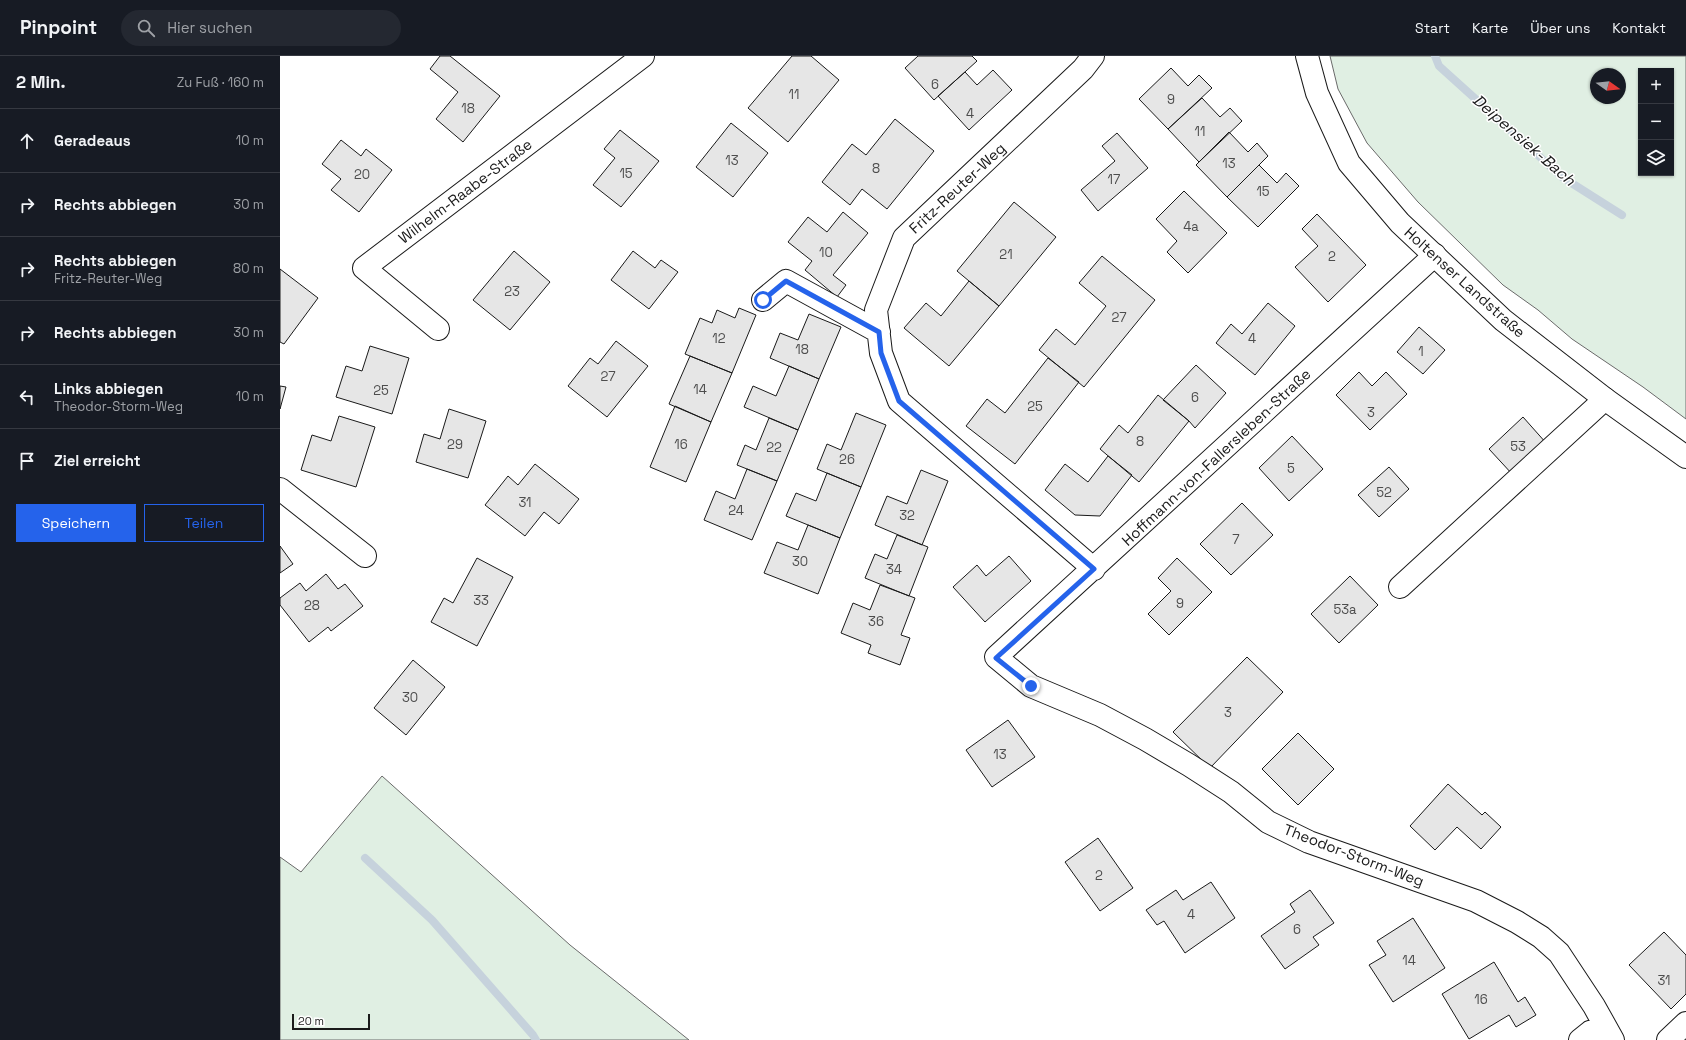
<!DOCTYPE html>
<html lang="de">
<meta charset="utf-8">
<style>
:root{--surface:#171b24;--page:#242831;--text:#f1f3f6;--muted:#9ea1a6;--line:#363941;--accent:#2563eb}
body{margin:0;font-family:"Space Grotesk",sans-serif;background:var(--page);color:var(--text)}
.controls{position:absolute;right:12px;top:12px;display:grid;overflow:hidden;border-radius:0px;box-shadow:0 1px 3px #0004}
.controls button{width:36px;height:36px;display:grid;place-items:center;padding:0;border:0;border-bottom:1px solid var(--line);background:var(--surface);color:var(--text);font:20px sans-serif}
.compass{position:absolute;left:1310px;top:12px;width:36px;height:36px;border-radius:50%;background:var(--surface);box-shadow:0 1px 3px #0004;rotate:105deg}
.scale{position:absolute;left:12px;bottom:10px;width:78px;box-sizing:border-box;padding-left:4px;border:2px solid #1a1a1a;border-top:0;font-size:11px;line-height:14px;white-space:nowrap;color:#1a1a1a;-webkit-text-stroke:3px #fff;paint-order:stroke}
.stop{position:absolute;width:12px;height:12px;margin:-9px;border:3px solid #2563eb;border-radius:50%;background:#fff}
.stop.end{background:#2563eb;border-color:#fff;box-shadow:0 1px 4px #0008}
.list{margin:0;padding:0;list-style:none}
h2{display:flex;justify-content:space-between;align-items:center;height:52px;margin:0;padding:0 16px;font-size:17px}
h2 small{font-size:13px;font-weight:400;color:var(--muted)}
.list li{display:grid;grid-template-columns:26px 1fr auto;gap:12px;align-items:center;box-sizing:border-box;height:64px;padding:0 16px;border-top:1px solid var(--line)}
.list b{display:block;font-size:15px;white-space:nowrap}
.list p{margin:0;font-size:13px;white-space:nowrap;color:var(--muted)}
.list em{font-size:13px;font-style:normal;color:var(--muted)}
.actions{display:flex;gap:8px;padding:12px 16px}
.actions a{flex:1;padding:9px 0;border:1px solid var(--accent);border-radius:0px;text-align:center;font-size:14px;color:var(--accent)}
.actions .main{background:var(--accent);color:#fff}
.icon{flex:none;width:22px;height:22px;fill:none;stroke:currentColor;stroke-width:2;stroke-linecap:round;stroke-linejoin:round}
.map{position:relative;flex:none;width:1406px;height:984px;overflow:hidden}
header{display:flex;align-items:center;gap:24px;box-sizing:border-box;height:56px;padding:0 20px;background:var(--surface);border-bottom:1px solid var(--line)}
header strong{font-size:19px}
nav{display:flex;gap:22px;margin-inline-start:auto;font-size:14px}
.search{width:280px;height:36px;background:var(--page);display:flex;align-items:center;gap:10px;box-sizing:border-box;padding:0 14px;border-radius:22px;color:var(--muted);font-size:15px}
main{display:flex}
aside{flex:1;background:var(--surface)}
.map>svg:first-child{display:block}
.green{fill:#e0efe3;stroke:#6a6a6a;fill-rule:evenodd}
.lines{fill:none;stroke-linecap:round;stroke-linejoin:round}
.stream{stroke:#c6d2dc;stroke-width:8}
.building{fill:#e6e6e6;stroke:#1a1a1a}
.minor-casing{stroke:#1a1a1a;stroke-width:24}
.major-casing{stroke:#1a1a1a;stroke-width:24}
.minor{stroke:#fff;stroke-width:22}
.major{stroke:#fff;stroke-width:22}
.route{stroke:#2563eb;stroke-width:5}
.labels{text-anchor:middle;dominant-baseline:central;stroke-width:3;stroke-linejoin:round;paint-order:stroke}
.number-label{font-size:13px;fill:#4d4d4d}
.street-label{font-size:15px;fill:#1a1a1a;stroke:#fff}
.water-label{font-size:16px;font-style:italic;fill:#1a1a1a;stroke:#fff}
</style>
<header>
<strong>Pinpoint</strong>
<div class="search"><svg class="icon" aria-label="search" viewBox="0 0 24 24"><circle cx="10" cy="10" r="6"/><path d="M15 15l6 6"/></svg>Hier suchen</div>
<nav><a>Start</a><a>Karte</a><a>Über uns</a><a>Kontakt</a></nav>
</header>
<main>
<aside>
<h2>2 Min.<small>Zu Fuß · 160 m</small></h2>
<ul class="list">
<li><svg class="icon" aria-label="ahead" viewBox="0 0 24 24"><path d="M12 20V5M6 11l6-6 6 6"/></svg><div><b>Geradeaus</b></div><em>10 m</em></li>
<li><svg class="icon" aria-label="right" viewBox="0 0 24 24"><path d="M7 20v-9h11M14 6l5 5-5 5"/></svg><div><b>Rechts abbiegen</b></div><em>30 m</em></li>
<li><svg class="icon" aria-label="right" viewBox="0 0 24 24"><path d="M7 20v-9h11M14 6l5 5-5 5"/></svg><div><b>Rechts abbiegen</b><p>Fritz-Reuter-Weg</p></div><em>80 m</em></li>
<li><svg class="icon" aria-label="right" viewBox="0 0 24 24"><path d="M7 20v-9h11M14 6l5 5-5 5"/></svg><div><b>Rechts abbiegen</b></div><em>30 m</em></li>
<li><svg class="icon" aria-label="left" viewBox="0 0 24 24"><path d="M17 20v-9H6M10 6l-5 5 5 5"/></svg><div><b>Links abbiegen</b><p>Theodor-Storm-Weg</p></div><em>10 m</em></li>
<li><svg class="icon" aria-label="arrive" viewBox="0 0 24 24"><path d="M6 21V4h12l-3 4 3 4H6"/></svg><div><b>Ziel erreicht</b></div></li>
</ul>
<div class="actions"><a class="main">Speichern</a><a>Teilen</a></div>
</aside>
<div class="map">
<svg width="1406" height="984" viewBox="0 0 1406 984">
<rect width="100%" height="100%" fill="#fff"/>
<!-- green -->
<path class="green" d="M1050 0H1406V363L1363 331 1292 283 1258 254 1223 229 1138 146 1087 87 1058 33ZM1361 15H1391V117H1361ZM1316 18H1340V42H1316Z
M102 720 290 889 409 984H0V801L21 816Z"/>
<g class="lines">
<!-- stream -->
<path class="stream" d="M1155 0 1159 10 1282 121 1342 159
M85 802 152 864 253 979 256 984"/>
</g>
<!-- building -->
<path class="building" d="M160 0H170L220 40 183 86 156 63 178 36 150 13Z
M512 0H531L559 24 508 86 468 52Z
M638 0H692L697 5 654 44 625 12Z
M891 12 908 30 919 19 932 32 888 73 859 43Z
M713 14 732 34 689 74 658 40 685 16 697 29Z
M922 42 940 61 950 52 962 65 919 106 888 73Z
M615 63 654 95 607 153 582 133 570 149 542 126 572 88 586 99Z
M451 67 488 97 453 141 416 111Z
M340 74 379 105 341 151 313 129 335 102 324 93Z
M949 76 968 96 977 87 988 100 947 141 916 109Z
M837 77 868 112 818 155 801 134 835 105 822 90Z
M61 84 81 100 86 93 112 114 79 156 51 134 61 123 42 108Z
M979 109 997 127 1006 117 1019 130 978 171 947 141Z
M904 135 947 177 908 217 887 196 897 185 876 163Z
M734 146 776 181 719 250 677 215Z
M563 156 588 177 553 219 566 229 557 241 525 214 532 205 508 186 528 161 547 176Z
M1037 158 1086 209 1048 246 1015 211 1038 190 1022 173Z
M234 195 270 226 230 274 193 244Z
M353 195 375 212 381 204 398 216 369 253 331 224Z
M822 200 875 244 804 331 759 294 776 273 795 289 826 250 799 227Z
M0 213 38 242 4 288 0 286Z
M689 225 719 250 669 310 624 272 646 247 661 260Z
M988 247 1015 270 975 319 936 287 951 268 962 278Z
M459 252 476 259 452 317 405 298 420 262 432 267 437 254 455 262Z
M529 258 561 271 539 323 490 302 500 277 518 284Z
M1139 271 1165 294 1143 318 1117 296Z
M336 285 368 310 327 361 288 330 310 302 318 308Z
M90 290 129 302 112 358 56 341 66 310 82 315Z
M410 300 452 317 431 366 389 348Z
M768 302 799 326 735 408 686 370 707 343 725 357Z
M916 309 946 337 915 372 909 365 883 344Z
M509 310 539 323 518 374 464 351 473 330 496 340Z
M1079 316 1092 330 1106 316 1127 338 1090 374 1056 339Z
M0 330 6 331 0 353Z
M878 339 909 365 859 426 820 393 839 369 848 377Z
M395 350 431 366 406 426 370 411Z
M169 353 206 365 188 422 136 406 144 378 160 383Z
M576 357 606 369 581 431 537 413 547 388 561 394Z
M59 360 95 371 76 431 21 414 32 379 51 385Z
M1243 361 1267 388 1233 419 1209 393Z
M489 362 518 374 497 425 457 409 465 389 476 394Z
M1012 380 1043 413 1009 445 979 412Z
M828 400 852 419 820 460 795 459 765 434 785 408 808 426Z
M255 408 299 443 279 468 264 456 245 480 205 449 228 420 238 429Z
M1109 411 1129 433 1099 461 1078 439Z
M467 413 497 425 472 484 424 464 436 435 455 443Z
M641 414 668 425 642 489 595 469 607 440 627 448Z
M547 417 581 431 560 482 506 460 516 437 536 445Z
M962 447 993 479 951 519 920 488Z
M528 469 560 482 538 538 484 517 497 486 518 494Z
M617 479 648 491 629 540 585 522 595 498 607 503Z
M0 490 13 508 0 517Z
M729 500 751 525 705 566 673 531 697 509 706 520Z
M197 502 233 521 197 590 151 566 164 542 173 547Z
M897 502 932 536 889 579 868 558 891 535 878 522Z
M46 518 58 533 65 528 83 550 51 575 48 571 29 586 0 549V542L20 527 26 535Z
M1070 520 1098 549 1059 587 1031 558Z
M600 529 635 542 621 579 630 582 620 609 588 597 591 589 561 577 573 547 590 554Z
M967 601 1003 636 930 712 893 676Z
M133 604 165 631 126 679 94 652Z
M728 664 755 701 712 731 686 694Z
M1018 677 1054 713 1018 749 982 713Z
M1168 728 1202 759 1205 756 1221 771 1201 793 1177 771 1155 794 1130 770Z
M818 782 853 832 820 855 785 806Z
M931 826 955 862 905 897 884 865 877 869 866 854 896 834 903 844Z
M1030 834 1054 867 1033 881 1039 889 1005 913 981 880 1015 856 1010 848Z
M1133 862 1165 912 1113 946 1089 909 1106 899 1097 885Z
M1384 876 1406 899V938L1391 953 1349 909Z
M1214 906 1238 946 1245 941 1256 959 1236 971 1229 959 1189 983 1162 938Z"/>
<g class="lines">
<defs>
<path id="minor" d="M813 0 803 13 624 182 596 254 601 297 619 345 814 513
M1155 199 716 601 751 630 820 659 865 683 909 709 951 736 988 766 1029 786 1196 845 1237 866 1261 881 1279 897 1314 950 1333 984
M483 244 506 225 599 276
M158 273 84 212 363 0
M0 433 85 500
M1120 531 1325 343
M1300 984 1310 976 1325 971
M1388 984 1406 967"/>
<path id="major" d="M1027 0 1037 37 1069 107 1120 167 1223 264 1325 343 1406 401"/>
</defs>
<!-- minor casing -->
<use href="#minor" class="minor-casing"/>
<!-- major casing -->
<use href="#major" class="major-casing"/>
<!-- minor -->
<use href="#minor" class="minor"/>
<!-- major -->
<use href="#major" class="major"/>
</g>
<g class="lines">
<!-- route -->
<path class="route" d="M483 244 506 225 599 276 601 297 619 345 814 513 716 602 751 630"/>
</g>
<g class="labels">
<!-- number labels -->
<g class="number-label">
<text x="655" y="28">6</text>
<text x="514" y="38">11</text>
<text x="891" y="43">9</text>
<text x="188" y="52">18</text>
<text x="690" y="57">4</text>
<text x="920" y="75">11</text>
<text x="452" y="104">13</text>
<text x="949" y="107">13</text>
<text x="596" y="112">8</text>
<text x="346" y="117">15</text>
<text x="82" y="118">20</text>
<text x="834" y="123">17</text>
<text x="983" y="135">15</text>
<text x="911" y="170">4a</text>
<text x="546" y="196">10</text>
<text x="726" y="198">21</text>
<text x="1052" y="200">2</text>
<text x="232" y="235">23</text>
<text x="839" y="261">27</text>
<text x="439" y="282">12</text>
<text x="972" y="282">4</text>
<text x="522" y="293">18</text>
<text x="1141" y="295">1</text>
<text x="328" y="320">27</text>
<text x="420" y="333">14</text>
<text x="101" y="334">25</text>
<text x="915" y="341">6</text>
<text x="755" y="350">25</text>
<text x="1091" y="356">3</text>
<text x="860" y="385">8</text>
<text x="175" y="388">29</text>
<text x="401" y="388">16</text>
<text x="1238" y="390">53</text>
<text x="494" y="391">22</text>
<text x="567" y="403">26</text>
<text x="1011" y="412">5</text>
<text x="1104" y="436">52</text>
<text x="245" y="446">31</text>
<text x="456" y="454">24</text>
<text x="627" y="459">32</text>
<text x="956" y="483">7</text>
<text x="520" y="505">30</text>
<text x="614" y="513">34</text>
<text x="201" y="544">33</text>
<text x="900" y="547">9</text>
<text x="32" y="549">28</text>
<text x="1065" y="553">53a</text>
<text x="596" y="565">36</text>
<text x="130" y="641">30</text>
<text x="948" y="656">3</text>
<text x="720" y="698">13</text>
<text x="819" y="819">2</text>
<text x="911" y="858">4</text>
<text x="1017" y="873">6</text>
<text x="1129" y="904">14</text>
<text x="1384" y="924">31</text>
<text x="1201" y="943">16</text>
</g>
<!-- street labels -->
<g class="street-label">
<text transform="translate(677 132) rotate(-43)">Fritz-Reuter-Weg</text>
<text transform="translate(185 135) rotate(-37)">Wilhelm-Raabe-Straße</text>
<text transform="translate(1185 226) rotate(42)">Holtenser Landstraße</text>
<text transform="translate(936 401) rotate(-43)">Hoffmann-von-Fallersleben-Straße</text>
<text transform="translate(1074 799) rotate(21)">Theodor-Storm-Weg</text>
</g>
<!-- water labels -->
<g class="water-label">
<text transform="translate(1244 84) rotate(41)">Deipensiek-Bach</text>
</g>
</g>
</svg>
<div class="controls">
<button>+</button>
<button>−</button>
<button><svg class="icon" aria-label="layers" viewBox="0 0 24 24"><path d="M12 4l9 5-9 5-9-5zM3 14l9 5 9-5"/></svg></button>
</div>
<svg class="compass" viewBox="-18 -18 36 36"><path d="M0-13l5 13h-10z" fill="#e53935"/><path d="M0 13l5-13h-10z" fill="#9ea1a6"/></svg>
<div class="scale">20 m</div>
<div class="stop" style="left:483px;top:244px"></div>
<div class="stop end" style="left:751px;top:630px"></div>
</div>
</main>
